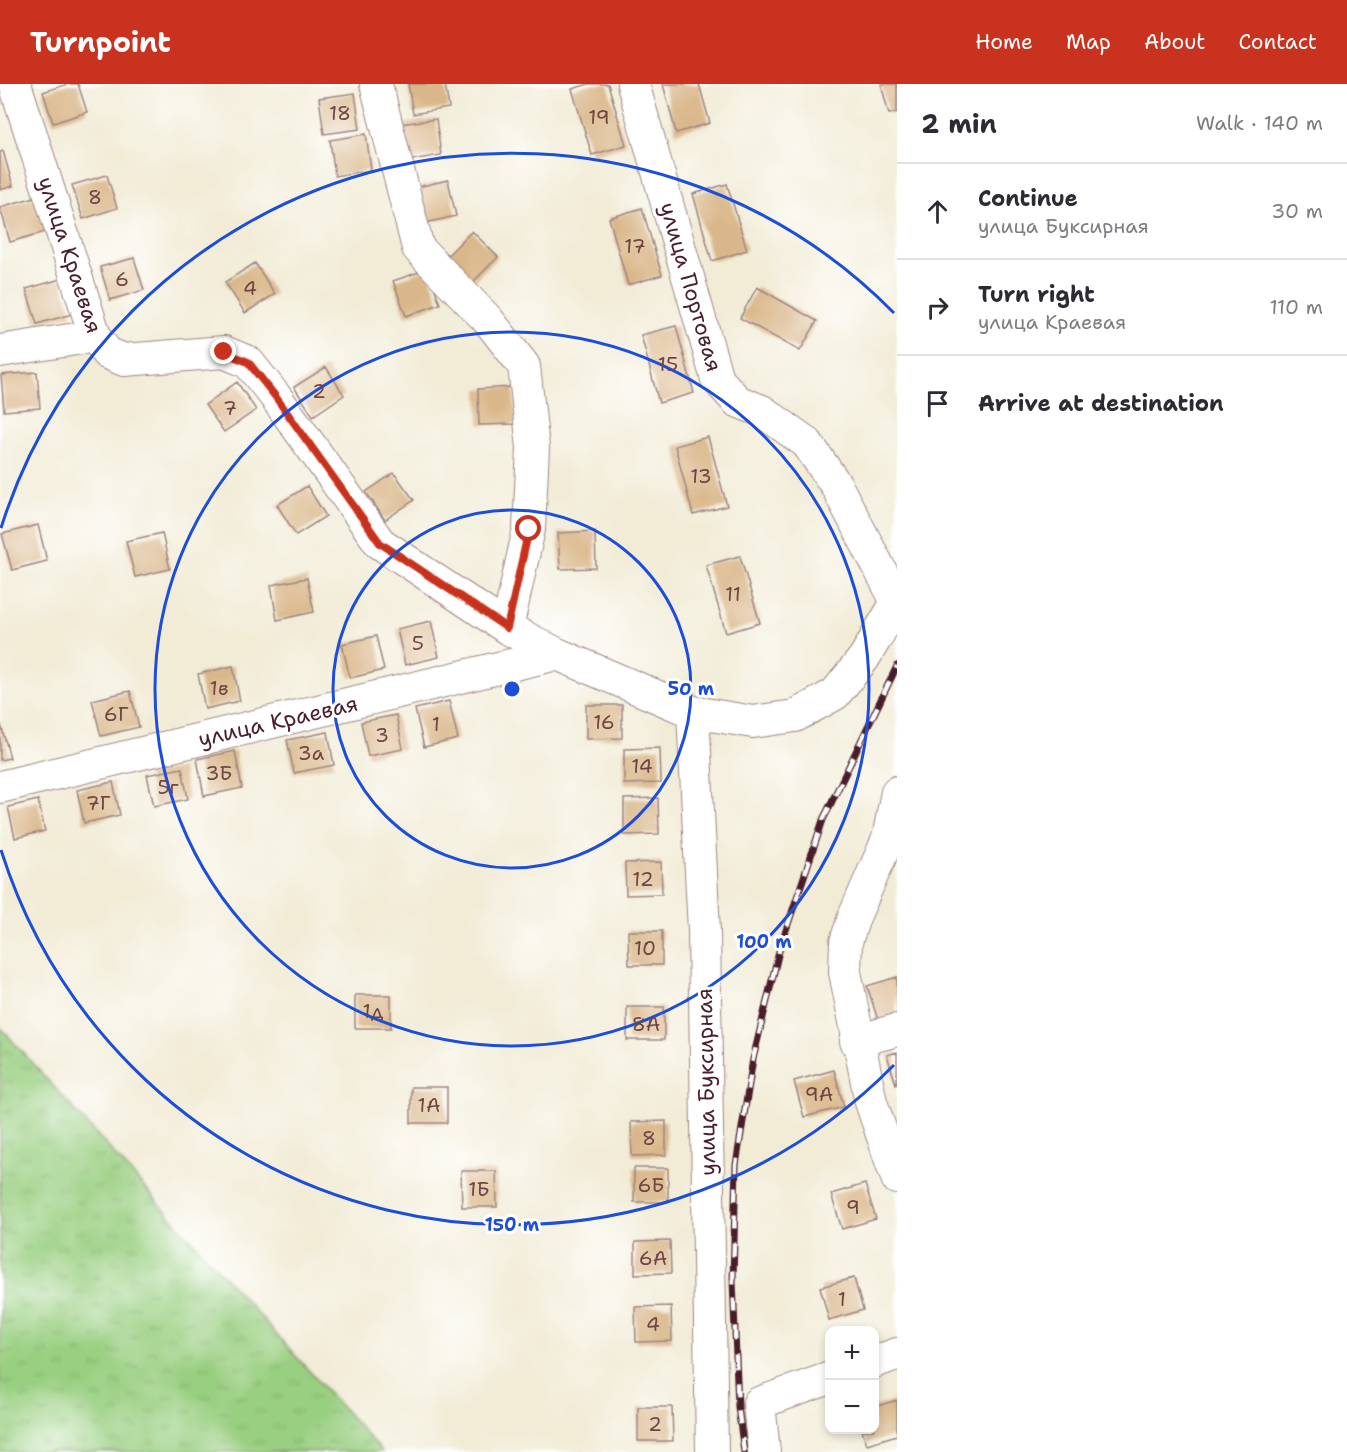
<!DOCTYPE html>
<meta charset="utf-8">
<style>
:root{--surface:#fff;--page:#f7f7f7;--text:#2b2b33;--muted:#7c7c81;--line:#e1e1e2;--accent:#c8321e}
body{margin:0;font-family:"Shantell Sans",sans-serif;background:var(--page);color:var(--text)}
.controls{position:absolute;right:18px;bottom:18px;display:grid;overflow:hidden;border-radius:12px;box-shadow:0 3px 9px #0003}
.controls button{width:54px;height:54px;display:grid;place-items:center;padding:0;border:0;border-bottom:2px solid var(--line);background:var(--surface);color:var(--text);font:30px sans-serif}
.stop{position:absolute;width:18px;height:18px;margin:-14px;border:4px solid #c8321e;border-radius:50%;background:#fff}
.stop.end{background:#c8321e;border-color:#fff;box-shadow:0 2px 6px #0008}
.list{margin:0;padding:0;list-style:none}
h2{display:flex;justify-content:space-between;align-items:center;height:78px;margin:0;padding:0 24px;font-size:26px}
h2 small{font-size:20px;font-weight:400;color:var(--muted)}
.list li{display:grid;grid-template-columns:39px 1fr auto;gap:18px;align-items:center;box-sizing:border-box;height:96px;padding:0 24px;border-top:2px solid var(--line)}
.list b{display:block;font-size:22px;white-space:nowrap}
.list p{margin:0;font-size:20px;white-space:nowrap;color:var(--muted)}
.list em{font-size:20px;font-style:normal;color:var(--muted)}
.icon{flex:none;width:33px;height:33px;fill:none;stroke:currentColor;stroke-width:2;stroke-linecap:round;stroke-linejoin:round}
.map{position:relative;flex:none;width:897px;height:1368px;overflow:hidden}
header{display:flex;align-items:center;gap:36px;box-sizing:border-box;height:84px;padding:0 30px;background:var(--accent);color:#fff}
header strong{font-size:28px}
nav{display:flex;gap:33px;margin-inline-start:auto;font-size:21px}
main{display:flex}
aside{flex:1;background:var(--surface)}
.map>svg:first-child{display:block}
.grass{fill:url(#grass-tufts);stroke:#727756;stroke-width:1.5}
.building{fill:#dab78a}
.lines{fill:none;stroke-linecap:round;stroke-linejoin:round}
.minor-casing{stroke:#9e8681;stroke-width:34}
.minor{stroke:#fff;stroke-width:32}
.rail-casing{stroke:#4a1f2b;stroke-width:7}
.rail{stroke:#fff;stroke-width:4.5;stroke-dasharray:14;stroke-linecap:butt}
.route{stroke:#c8321e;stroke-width:8}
.ring{fill:none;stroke:#1d4ed8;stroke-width:3}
.labels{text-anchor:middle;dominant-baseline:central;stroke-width:6;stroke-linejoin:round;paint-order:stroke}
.number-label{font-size:20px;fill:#6e4543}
.street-label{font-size:22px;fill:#4a1f2b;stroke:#fff}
.centre{fill:#1d4ed8;stroke:#fff;stroke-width:3}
.ring-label{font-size:18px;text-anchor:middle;font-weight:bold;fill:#1d4ed8;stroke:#fff;stroke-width:6;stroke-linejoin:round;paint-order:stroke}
</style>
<header>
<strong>Turnpoint</strong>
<nav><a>Home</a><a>Map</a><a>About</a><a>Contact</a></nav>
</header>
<main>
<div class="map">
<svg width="897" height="1368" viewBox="0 0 897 1368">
<defs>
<pattern id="grass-tufts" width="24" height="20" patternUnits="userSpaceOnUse" patternTransform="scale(1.5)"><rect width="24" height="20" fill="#99cf80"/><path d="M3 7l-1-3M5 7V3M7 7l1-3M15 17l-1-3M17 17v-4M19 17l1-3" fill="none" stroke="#85b16f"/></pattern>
</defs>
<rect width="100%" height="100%" fill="#fff"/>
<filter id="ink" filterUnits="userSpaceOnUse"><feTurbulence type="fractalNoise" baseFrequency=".0167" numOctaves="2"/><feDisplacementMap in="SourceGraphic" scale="12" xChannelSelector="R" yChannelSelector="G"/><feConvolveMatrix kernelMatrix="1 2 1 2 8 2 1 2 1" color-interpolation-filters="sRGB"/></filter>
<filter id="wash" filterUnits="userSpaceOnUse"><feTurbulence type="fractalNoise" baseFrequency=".008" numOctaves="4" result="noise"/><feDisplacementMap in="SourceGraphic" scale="24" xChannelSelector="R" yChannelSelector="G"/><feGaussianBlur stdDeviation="1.35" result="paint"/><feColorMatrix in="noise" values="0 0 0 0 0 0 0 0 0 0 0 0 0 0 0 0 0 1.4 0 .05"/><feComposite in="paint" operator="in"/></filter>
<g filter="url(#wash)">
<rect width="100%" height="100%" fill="#f2ecd7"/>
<!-- grass -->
<path class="grass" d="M0 943 382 1368H0Z"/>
<g id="blocks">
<!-- building -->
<path class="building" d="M68 0H78L87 28 53 39 43 8Z
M408 0H445L449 24 413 30Z
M589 0H608L626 61 592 71 572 5Z
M663 0H699L710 39 676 49Z
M881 0H897V28L889 30Z
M355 9 360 45 324 50 319 14Z
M436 35 441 71 406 77 400 40Z
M366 50 371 86 335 92 330 56Z
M3 67 13 102 0 106V68Z
M107 91 117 124 83 135 72 101Z
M448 96 456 132 421 140 413 104Z
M727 100 747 166 712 177 693 110Z
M35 113 45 148 10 158 0 123Z
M642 124 662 191 628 201 609 134Z
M472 147 498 173 472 199 446 173Z
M134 174 144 206 110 216 100 183Z
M255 179 275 210 245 229 225 198Z
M428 185 440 220 406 232 393 197Z
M61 195 72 230 37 240 26 205Z
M757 203 817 237 800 267 740 234Z
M676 242 694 309 659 319 641 251Z
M326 283 344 311 313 332 294 303Z
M37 288 40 324 4 327 1 291Z
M237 298 256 326 224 348 205 321Z
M514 303 516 340 479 341 478 305Z
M708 353 727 422 693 431 675 362Z
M394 389 414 416 385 436 366 408Z
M307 402 326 432 296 451 277 421Z
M38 441 47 477 12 486 2 450Z
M595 447 596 484 560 485 558 449Z
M162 449 170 485 135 493 126 457Z
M740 472 760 539 726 549 706 481Z
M307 494 314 528 277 536 271 501Z
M431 537 439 573 405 581 397 545Z
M376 552 384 586 350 594 342 560Z
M233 582 240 617 205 625 198 590Z
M130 607 139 643 101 652 92 616Z
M449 617 458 655 424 663 415 625Z
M586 621H622V654L586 655Z
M396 631 403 665 368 672 361 638Z
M0 637 10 674 0 676Z
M328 648 334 681 294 689 287 656Z
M660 664 661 699 624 700V665Z
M235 667 242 704 204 712 197 675Z
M182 684 188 715 154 722 147 691Z
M113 698 120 731 84 739 77 706Z
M658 714 659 750 624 751V715Z
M38 716 45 747 15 754 8 723Z
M661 778 662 810 626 811 625 779Z
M628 847H662V881H629Z
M897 893V930L878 936 867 902Z
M355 911H391V944H355Z
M627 923H664V956H627Z
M897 968V999L896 1000 887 971Z
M834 986 844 1023 804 1033 794 997Z
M411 1003H447V1039H411Z
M666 1037V1071L632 1072 631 1038Z
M634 1084H668V1118H634Z
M461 1087H496L497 1123H462Z
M865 1100 876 1135 842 1145 831 1110Z
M670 1157 671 1189 635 1190V1158Z
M854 1194 863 1226 829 1236 820 1203Z
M671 1222 672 1257 636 1258 635 1223Z
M897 1316V1351L867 1360 862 1346H874V1323Z
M638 1323H672L673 1357H638Z"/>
</g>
</g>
<g filter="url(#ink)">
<use href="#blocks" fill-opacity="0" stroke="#9e8681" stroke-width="1.5"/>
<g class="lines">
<defs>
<path id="minor" d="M15 0 95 252 107 269 124 276 224 268 248 278 275 312 380 459 507 544 557 570 693 628 753 638 795 632 835 610 864 574 897 518
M376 0 418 164 488 236 524 282 533 364 529 445 507 544
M633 0 717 295 737 317 762 327 807 359 836 401 897 518
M0 267 95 252
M693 628 704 848 712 1368
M0 703 557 570
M897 708 888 755 854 833 846 858 845 888 871 1018 897 1094
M856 957 897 946
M874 1278 897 1270
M764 1368 759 1319 830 1294"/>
</defs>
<!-- minor casing -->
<use href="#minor" class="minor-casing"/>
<!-- minor -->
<use href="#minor" class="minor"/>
<defs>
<path id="rail" d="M744 1368 738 1323 733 1196 736 1081 753 975 779 867 823 736 897 582"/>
</defs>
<!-- rail casing -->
<use href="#rail" class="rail-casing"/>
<!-- rail -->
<use href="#rail" class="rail"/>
</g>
</g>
<g class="lines" filter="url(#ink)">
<!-- route -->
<path class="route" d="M224 268 248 278 275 312 380 459 507 544 529 445"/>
</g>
<!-- distance rings -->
<g class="ring">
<circle cx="512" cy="605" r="179"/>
<circle cx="512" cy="605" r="357"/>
<path d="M894 981A536 536 0 0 1 1 766M1 444A536 536 0 0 1 894 229"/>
</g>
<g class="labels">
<!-- number labels -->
<g class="number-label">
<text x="340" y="29">18</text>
<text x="599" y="33">19</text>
<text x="95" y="113">8</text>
<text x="635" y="162">17</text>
<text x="122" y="195">6</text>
<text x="250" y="204">4</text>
<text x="668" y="280">15</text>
<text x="319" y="307">2</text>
<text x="230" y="324">7</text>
<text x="701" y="392">13</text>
<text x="733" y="510">11</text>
<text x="418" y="559">5</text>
<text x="219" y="604">1в</text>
<text x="116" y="630">6Г</text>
<text x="604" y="638">16</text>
<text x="436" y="640">1</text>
<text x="382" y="651">3</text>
<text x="311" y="669">3а</text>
<text x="642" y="682">14</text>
<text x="219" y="689">3Б</text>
<text x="168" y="703">5г</text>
<text x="98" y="719">7Г</text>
<text x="643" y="795">12</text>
<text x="645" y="864">10</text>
<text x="373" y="927">1д</text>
<text x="646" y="940">8А</text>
<text x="819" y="1010">9А</text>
<text x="429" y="1021">1А</text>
<text x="649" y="1054">8</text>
<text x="651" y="1101">6Б</text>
<text x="479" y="1105">1Б</text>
<text x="853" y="1123">9</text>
<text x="653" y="1174">6А</text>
<text x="842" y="1215">1</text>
<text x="653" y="1240">4</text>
<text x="655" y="1340">2</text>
</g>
<!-- street labels -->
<g class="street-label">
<text transform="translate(70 171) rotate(72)">улица Краевая</text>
<text transform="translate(691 203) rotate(74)">улица Портовая</text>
<text transform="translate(278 637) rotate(-13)">улица Краевая</text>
<text transform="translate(706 998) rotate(-91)">улица Буксирная</text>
</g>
</g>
<circle cx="512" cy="605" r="9" class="centre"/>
<g class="ring-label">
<text x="691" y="611">50 m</text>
<text x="764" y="864">100 m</text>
<text x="512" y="1147">150 m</text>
</g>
</svg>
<div class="controls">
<button>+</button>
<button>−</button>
</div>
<div class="stop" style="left:529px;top:445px"></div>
<div class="stop end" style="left:224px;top:268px"></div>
</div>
<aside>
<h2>2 min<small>Walk · 140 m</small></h2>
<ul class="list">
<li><svg class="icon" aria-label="ahead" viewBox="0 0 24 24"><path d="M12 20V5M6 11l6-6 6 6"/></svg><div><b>Continue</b><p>улица Буксирная</p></div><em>30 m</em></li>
<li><svg class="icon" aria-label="right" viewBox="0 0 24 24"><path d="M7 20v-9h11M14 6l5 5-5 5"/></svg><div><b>Turn right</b><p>улица Краевая</p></div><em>110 m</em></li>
<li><svg class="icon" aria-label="arrive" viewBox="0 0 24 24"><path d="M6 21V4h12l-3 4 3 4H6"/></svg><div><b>Arrive at destination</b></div></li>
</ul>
</aside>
</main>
